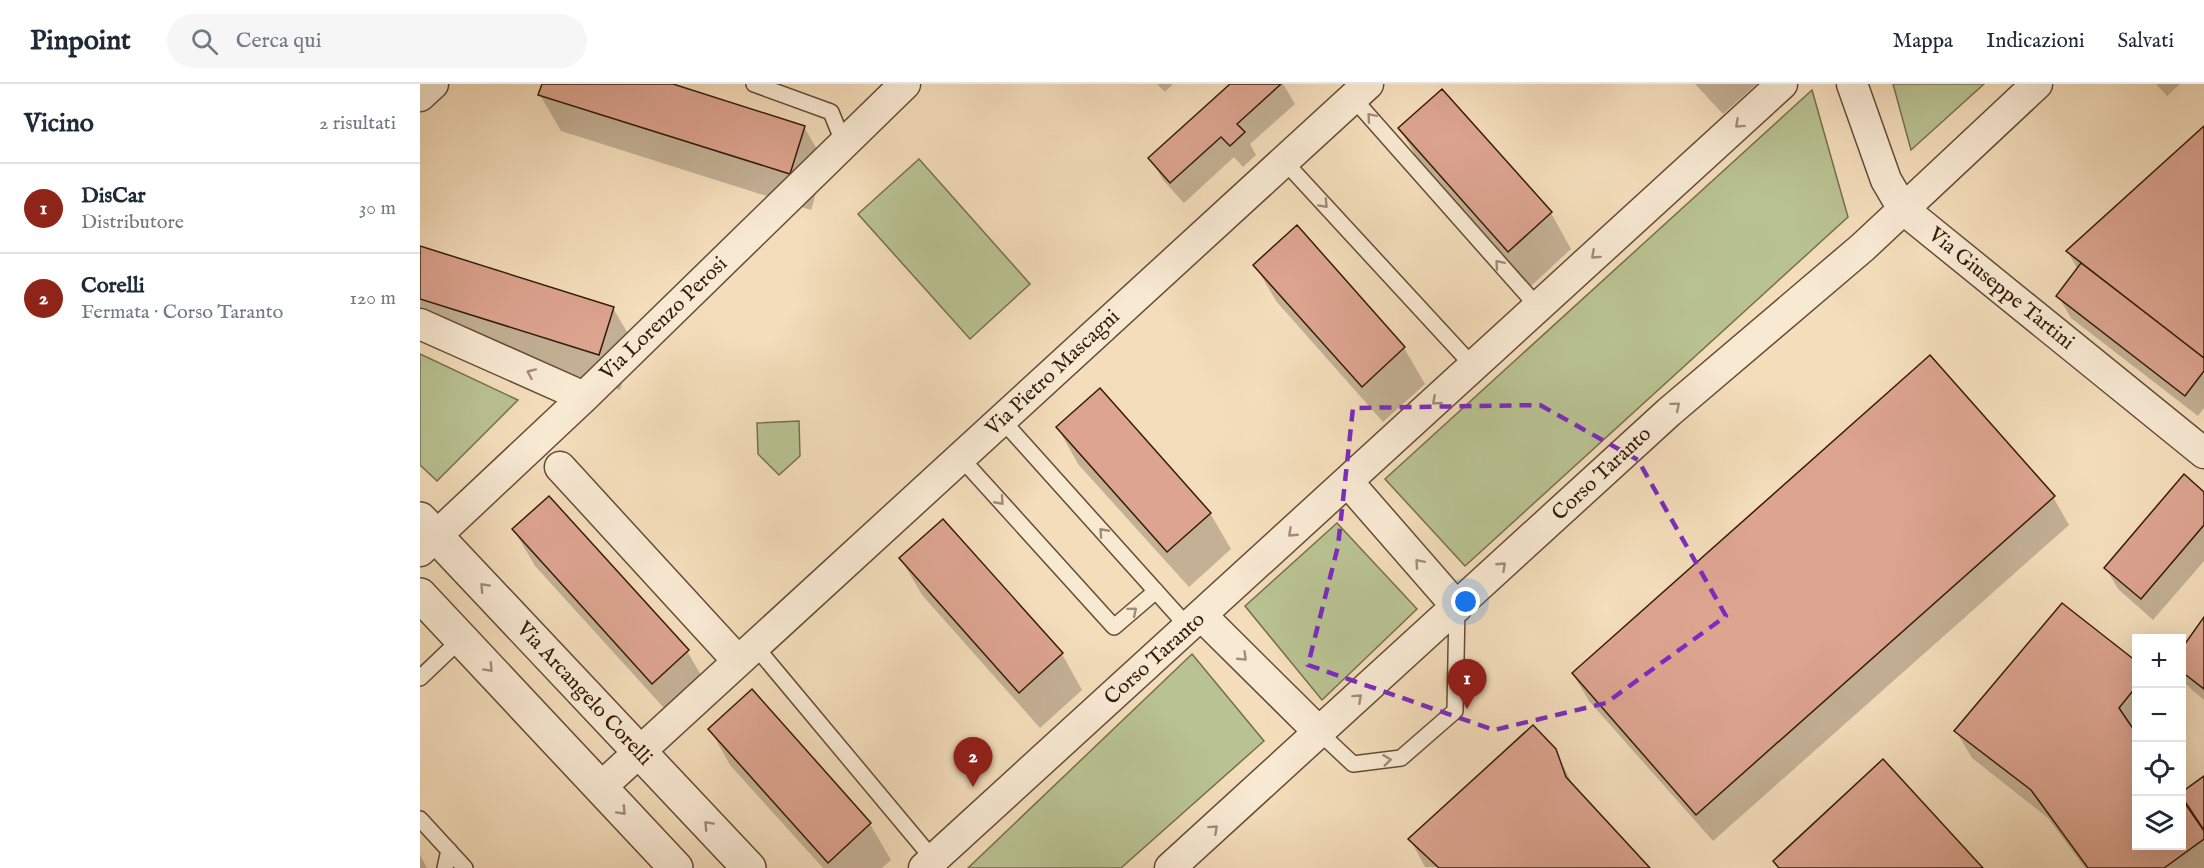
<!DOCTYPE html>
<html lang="it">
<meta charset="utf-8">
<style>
:root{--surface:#fff;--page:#f6f6f7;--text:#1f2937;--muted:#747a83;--line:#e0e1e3;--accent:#8f2418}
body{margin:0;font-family:"IM FELL English",serif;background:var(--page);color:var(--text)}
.controls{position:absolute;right:18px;bottom:18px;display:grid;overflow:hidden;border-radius:0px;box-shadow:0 6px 24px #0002}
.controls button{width:54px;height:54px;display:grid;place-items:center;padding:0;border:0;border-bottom:2px solid var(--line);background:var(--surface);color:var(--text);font:30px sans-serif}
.you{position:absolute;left:1046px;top:518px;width:21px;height:21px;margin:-15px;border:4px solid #fff;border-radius:50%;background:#1a73e8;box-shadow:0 0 0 9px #1a73e833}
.badge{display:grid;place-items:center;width:39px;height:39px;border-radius:50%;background:var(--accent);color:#fff;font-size:20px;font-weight:700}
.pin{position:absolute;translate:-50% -50px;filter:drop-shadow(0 2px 3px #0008)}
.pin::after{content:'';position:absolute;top:32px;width:21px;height:18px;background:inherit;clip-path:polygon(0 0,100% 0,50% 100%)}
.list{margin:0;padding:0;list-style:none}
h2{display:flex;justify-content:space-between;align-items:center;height:78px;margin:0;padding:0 24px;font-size:26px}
h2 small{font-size:20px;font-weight:400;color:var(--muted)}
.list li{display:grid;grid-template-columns:39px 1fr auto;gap:18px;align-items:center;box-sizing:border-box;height:90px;padding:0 24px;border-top:2px solid var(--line)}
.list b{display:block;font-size:22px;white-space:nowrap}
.list p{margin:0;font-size:20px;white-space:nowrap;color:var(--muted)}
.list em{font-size:20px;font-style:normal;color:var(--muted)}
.icon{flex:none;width:33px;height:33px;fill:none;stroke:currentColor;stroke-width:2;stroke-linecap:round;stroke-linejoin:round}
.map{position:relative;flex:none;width:1784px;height:784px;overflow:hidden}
header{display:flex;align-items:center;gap:36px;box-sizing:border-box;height:84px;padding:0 30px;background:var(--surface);border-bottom:2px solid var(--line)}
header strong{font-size:28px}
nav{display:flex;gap:33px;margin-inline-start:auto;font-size:21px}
.search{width:420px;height:54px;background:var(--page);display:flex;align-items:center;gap:15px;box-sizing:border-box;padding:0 21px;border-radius:33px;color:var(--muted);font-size:22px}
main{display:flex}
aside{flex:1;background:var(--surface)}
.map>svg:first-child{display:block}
.green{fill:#b9c292;stroke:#766f4d;stroke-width:1.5}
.shadow{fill:#0003}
.building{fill:#dda490;stroke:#341c08;stroke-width:1.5}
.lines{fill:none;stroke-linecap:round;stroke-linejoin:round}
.service-casing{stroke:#644c35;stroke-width:18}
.minor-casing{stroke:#644c35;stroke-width:33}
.tertiary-casing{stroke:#644c35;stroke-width:36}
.service{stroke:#f8e9d3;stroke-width:15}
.minor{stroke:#f8e9d3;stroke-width:30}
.tertiary{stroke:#f8e9d3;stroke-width:33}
.oneway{stroke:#a08d78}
.marked{fill:none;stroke:#7b2cbf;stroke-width:4.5;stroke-dasharray:12 8;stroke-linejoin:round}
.labels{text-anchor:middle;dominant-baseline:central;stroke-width:5;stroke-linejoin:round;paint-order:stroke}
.street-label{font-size:21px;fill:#341c08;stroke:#f8e9d3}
</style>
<header>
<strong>Pinpoint</strong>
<div class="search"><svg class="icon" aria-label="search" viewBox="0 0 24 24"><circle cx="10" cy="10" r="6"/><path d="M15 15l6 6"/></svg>Cerca qui</div>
<nav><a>Mappa</a><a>Indicazioni</a><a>Salvati</a></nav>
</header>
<main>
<aside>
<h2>Vicino<small>2 risultati</small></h2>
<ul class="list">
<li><span class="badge">1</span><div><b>DisCar</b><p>Distributore</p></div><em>30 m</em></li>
<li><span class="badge">2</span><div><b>Corelli</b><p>Fermata · Corso Taranto</p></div><em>120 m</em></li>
</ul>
</aside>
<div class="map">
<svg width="1784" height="784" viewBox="0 0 1784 784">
<rect width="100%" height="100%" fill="#f4ddbb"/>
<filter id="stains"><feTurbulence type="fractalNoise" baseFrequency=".00333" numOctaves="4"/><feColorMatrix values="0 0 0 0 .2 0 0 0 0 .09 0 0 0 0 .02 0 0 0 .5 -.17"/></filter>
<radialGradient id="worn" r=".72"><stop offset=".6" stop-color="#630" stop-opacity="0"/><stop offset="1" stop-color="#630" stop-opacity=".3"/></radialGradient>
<!-- green -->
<path class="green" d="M1473 0H1564L1491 66Z
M1392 6 1428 133 1045 482 965 395Z
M499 75 610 200 550 255 438 130Z
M0 270 98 316 17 397 0 381Z
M379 337 380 372 359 391 338 370 337 339Z
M917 439 997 525 902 616 825 522Z
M772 570 844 657 701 784H548Z"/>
<!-- shadow -->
<path class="shadow" d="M124 0H248L384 43 405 79 391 126 141 47 120 11Z
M737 0H753L745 8Z
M812 0H863L875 20 830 60 836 71 823 83 814 73 764 119 743 96 730 74Z
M1275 0H1337L1303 30Z
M1736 0H1760L1747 12Z
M1022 7 1131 129 1151 165 1110 203 1001 81 980 45Z
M1784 44V324L1778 332 1651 234 1638 212 1658 186 1648 168Z
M0 163 193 224 214 260 200 306 0 244Z
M835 181 984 264 1005 300 963 338 856 217Z
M638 344 790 429 811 465 769 503 658 380Z
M1784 410V477L1733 536 1698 505 1686 484Z
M1633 413 1649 441 1293 757 1169 617 1153 590Z
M94 446 267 567 288 603 254 635 115 482Z
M481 475 642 570 662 606 620 644 502 511Z
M1642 521 1716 579V762H1762V717L1766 724 1768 722 1762 710 1784 694V784H1665L1628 734 1552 674 1536 647Z
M1784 535V616L1762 597V566Z
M290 645 450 740 471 776 462 784H403L310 681Z
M1135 666 1155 705 1228 784 1005 783 990 755Z
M0 771 7 784H0Z"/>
<!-- building -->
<path class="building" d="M122 0H253L385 42 370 90 118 11Z
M810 0H861L817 40 825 48 810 62 801 53 750 99 728 74Z
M1022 5 1132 128 1088 168 978 44Z
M1784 42V274L1646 167Z
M877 141 985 263 942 303 833 181Z
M0 162 194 223 179 271 0 215Z
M1661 179 1784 274V287L1765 312 1636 212Z
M1510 271 1635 412 1276 731 1152 589Z
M680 304 791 429 747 468 636 343Z
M1764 390 1784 408V441L1721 515 1684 484Z
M129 412 269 566 232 600 92 445Z
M523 435 643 569 599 609 479 474Z
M1642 519 1716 577V603L1699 624 1716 649V762H1762V715L1784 747V755L1744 784H1668L1611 706 1534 647Z
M1784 533V605L1762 588V564Z
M332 605 451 739 408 779 288 645Z
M1113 641 1136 665 1146 693 1230 784H1019L988 755Z
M1463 675 1563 784H1359L1353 777Z
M1784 692V746L1762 713V708Z"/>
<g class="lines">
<defs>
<path id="service" d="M334 0 411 28 424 60
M933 14 1118 223
M864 77 1054 283
M582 336 769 544
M541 374 694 543 736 507
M335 562 513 775
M0 594 41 555
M900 649 933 680 981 674 1035 627 1037 523
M0 735 45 784
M25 784 29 766"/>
<path id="minor" d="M1432 0 1466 96 1483 125 1784 369
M0 12 13 0
M0 240 164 313
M140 383 318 577
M928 398 1037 523
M0 467 164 313 485 0
M782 532 900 649
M180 704 948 0
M504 784 1362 0
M750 784 1249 328 1443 163 1617 0"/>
<path id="tertiary" d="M0 435 329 784
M0 511 256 784"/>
</defs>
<!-- service casing -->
<use href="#service" class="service-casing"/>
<!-- minor casing -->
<use href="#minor" class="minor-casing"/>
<!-- tertiary casing -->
<use href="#tertiary" class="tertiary-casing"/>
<!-- service -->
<use href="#service" class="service"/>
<!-- minor -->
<use href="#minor" class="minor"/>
<!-- tertiary -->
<use href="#tertiary" class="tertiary"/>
</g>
<!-- one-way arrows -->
<defs><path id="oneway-chevron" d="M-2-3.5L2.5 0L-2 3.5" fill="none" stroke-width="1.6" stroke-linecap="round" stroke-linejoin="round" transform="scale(1.5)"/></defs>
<g class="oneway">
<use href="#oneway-chevron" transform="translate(951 33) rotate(-131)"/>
<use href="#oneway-chevron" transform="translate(1319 40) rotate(138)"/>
<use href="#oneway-chevron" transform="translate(904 120) rotate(47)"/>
<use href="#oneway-chevron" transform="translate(1175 171) rotate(138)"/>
<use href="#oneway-chevron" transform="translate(1079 180) rotate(-131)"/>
<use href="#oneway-chevron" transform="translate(111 289) rotate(-156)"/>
<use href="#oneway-chevron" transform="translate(1016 317) rotate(138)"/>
<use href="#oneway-chevron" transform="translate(1256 322) rotate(-40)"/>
<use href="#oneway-chevron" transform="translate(580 417) rotate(48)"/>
<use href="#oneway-chevron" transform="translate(683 448) rotate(-132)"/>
<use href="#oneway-chevron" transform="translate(872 449) rotate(137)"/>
<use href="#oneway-chevron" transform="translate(999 479) rotate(-131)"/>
<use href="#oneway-chevron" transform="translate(1082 482) rotate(-43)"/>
<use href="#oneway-chevron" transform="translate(64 503) rotate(-133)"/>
<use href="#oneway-chevron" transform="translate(713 527) rotate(-40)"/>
<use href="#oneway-chevron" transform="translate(823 573) rotate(44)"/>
<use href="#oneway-chevron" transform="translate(69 584) rotate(47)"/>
<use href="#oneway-chevron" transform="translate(938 614) rotate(-42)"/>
<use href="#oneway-chevron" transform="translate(967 676) rotate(-7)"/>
<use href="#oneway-chevron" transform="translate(202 727) rotate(47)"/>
<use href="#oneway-chevron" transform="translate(288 741) rotate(-133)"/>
<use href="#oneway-chevron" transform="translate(794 745) rotate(-42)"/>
</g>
<!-- marked area -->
<path class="marked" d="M1120 321 1218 376 1306 532 1186 619 1074 646 888 581 918 462 933 324Z"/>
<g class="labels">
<!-- street labels -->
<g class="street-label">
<text transform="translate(1581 205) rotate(39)">Via Giuseppe Tartini</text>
<text transform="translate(244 235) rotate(-44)">Via Lorenzo Perosi</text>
<text transform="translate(633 289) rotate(-43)">Via Pietro Mascagni</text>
<text transform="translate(1182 390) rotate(-43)">Corso Taranto</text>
<text transform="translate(735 575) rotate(-42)">Corso Taranto</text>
<text transform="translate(164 610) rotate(47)">Via Arcangelo Corelli</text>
</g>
</g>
<rect width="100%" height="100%" filter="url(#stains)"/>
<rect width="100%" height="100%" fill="url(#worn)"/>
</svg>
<div class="controls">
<button>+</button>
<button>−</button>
<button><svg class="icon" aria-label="locate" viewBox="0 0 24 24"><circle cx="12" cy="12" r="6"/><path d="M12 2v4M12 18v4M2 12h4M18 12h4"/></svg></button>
<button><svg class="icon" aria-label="layers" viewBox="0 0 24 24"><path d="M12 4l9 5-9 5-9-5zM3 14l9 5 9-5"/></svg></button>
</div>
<div class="you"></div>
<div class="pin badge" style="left:1047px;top:625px">1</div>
<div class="pin badge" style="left:553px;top:703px">2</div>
</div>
</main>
